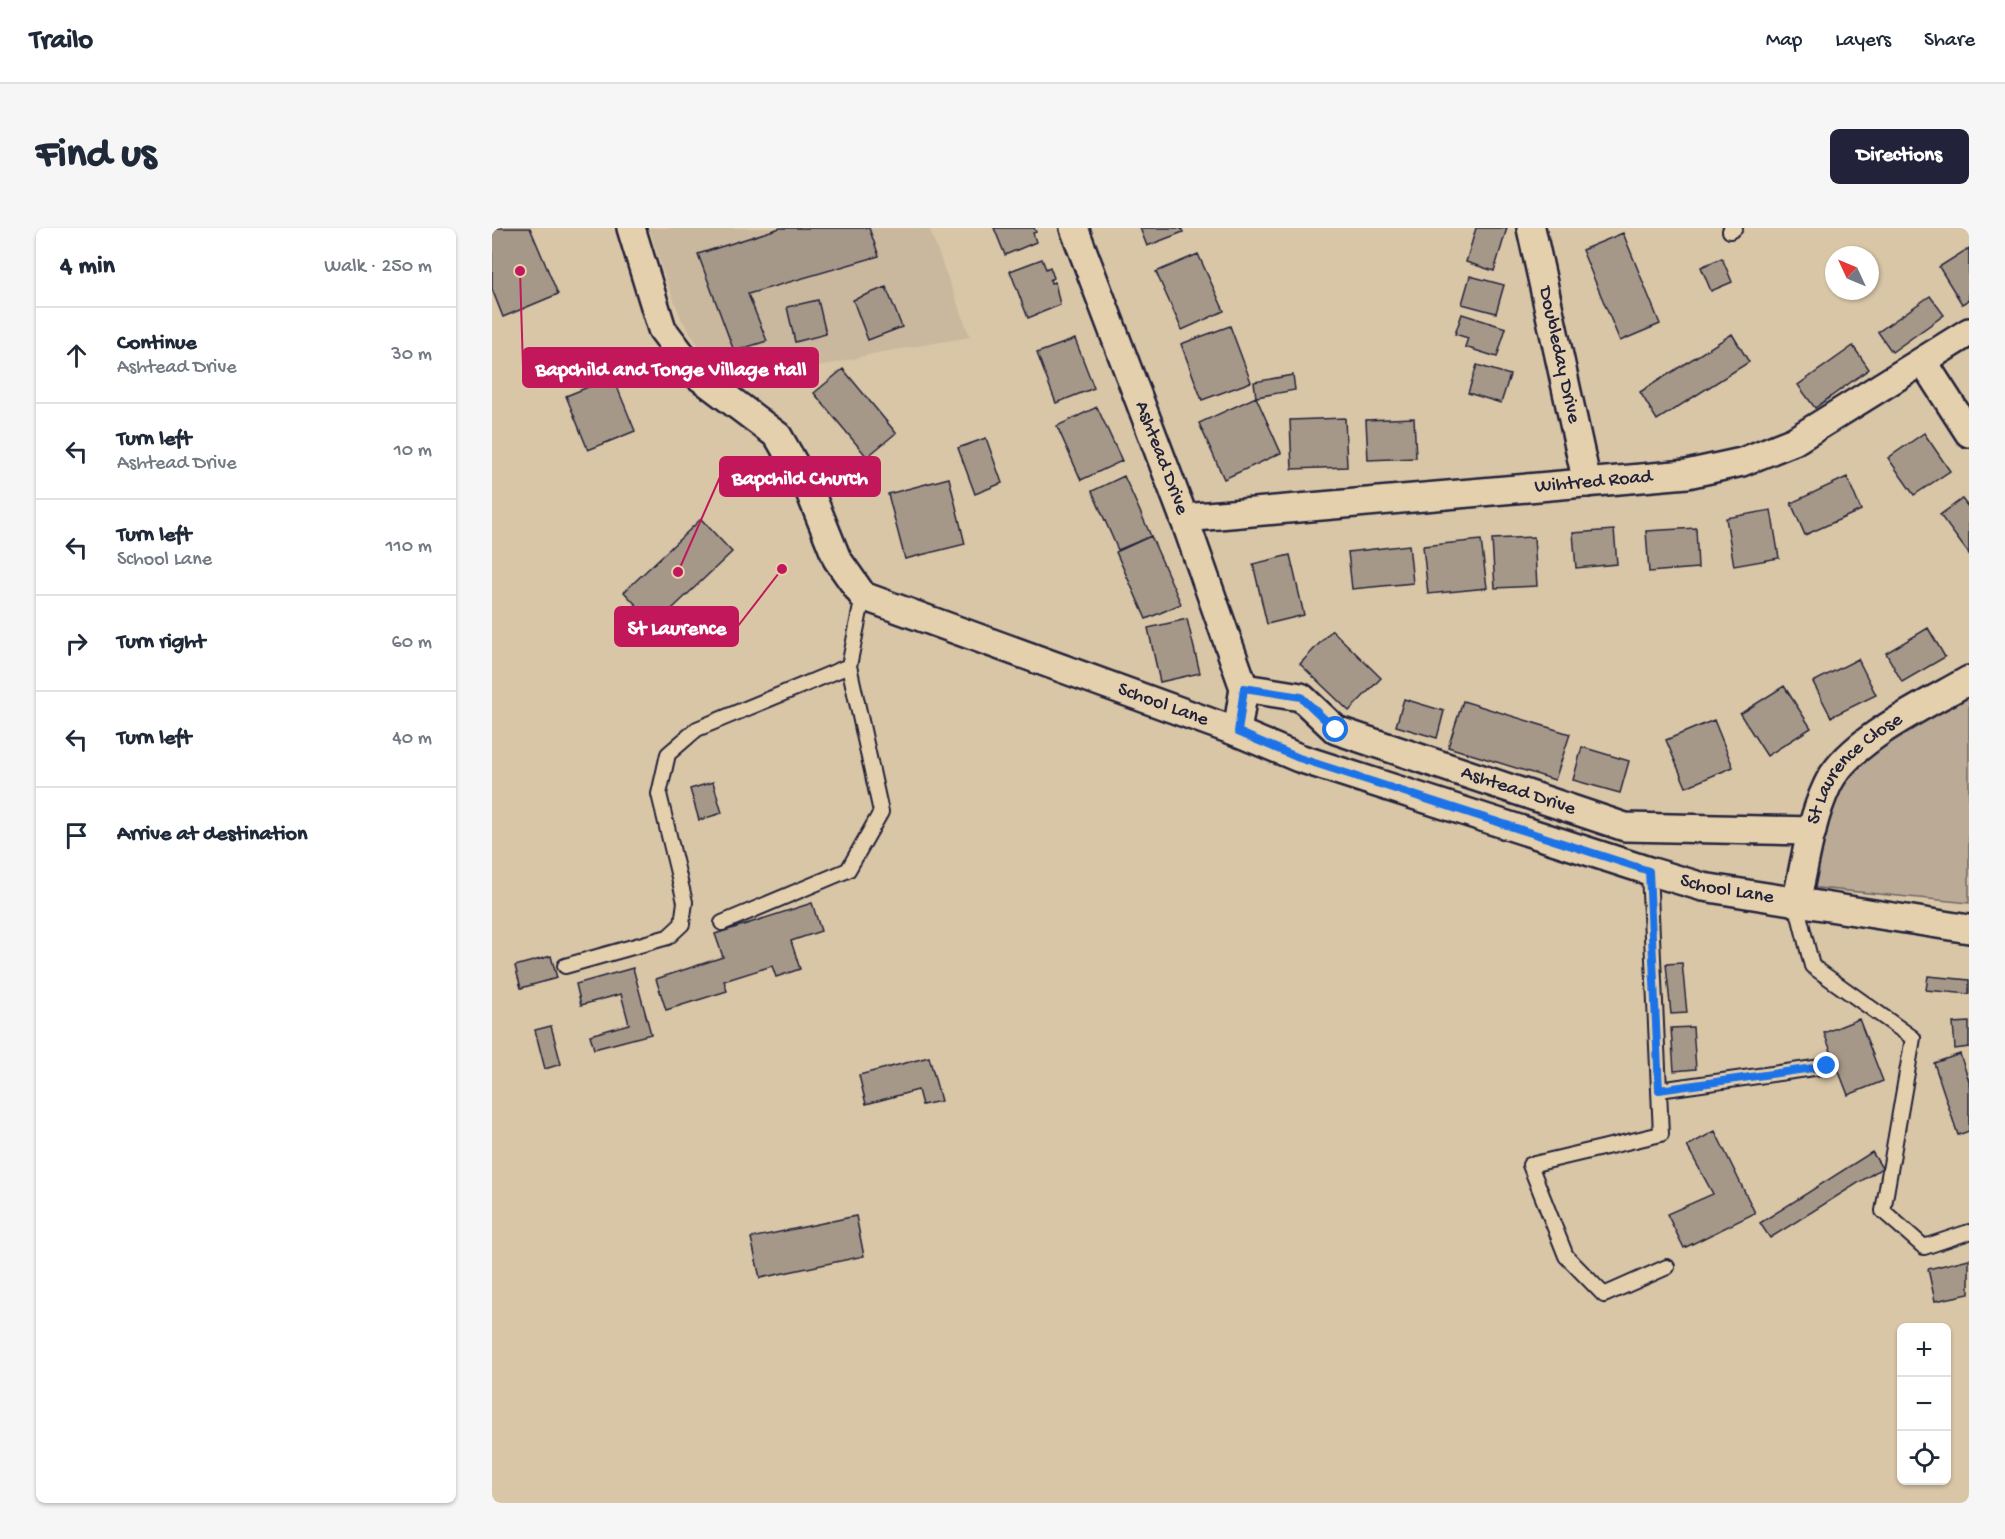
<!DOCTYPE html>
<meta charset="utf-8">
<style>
:root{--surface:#fff;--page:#f6f6f7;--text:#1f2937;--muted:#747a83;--line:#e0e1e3;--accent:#22223b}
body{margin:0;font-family:"Gochi Hand",sans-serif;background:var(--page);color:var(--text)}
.controls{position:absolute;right:18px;bottom:18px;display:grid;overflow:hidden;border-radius:9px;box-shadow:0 2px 4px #0004}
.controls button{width:54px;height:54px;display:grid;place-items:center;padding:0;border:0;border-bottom:2px solid var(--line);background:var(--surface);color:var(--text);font:30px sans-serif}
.compass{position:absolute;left:1333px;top:18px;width:54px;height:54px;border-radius:50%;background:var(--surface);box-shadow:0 2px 4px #0004;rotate:314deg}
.stop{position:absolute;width:18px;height:18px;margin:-14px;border:4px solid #1a73e8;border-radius:50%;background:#fff}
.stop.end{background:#1a73e8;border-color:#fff;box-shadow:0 2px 6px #0008}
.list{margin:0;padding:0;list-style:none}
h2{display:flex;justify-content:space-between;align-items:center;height:78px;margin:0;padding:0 24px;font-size:26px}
h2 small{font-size:20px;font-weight:400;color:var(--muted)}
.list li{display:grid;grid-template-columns:39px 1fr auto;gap:18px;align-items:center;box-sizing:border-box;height:96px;padding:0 24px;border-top:2px solid var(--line)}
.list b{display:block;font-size:22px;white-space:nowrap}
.list p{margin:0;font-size:20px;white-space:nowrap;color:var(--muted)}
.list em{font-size:20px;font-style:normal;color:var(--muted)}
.icon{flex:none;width:33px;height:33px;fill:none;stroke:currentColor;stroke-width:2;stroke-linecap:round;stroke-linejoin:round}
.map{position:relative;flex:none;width:1477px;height:1275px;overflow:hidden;border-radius:9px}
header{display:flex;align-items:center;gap:36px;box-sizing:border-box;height:84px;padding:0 30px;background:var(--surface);border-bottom:2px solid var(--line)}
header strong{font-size:28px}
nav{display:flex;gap:33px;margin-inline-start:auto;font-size:21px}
.intro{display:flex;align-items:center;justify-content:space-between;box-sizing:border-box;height:144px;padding:0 36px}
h1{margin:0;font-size:42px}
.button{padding:15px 27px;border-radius:9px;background:var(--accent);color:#fff;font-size:21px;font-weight:700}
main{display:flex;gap:36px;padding:0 36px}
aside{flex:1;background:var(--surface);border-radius:9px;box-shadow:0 2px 4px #0004}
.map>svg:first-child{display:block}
.built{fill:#cab89e}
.green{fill:#bbaa95;stroke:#6e6668;stroke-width:1.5}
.building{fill:#a69889;stroke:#22223b;stroke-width:1.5}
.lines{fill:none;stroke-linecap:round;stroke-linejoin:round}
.service-casing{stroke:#22223b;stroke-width:18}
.minor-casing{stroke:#22223b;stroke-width:32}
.service{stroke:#e5d0ae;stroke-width:14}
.minor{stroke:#e5d0ae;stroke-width:27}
.route{stroke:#1a73e8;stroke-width:8}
.labels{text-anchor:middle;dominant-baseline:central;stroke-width:4.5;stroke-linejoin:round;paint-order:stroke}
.street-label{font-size:20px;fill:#22223b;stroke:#e5d0ae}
.leader{fill:none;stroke:#c2185b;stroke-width:2}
.callout-dot{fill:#c2185b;stroke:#e5d0ae;stroke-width:2}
.callout{fill:#c2185b;stroke:#c2185b;stroke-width:2}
.callout-label{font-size:21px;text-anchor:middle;font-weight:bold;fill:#fff}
</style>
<header>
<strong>Trailo</strong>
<nav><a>Map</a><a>Layers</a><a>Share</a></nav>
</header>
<div class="intro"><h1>Find us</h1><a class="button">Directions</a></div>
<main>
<aside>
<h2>4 min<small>Walk · 250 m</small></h2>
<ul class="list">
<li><svg class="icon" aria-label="ahead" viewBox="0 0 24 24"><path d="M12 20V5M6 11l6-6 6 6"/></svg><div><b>Continue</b><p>Ashtead Drive</p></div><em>30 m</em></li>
<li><svg class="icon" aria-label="left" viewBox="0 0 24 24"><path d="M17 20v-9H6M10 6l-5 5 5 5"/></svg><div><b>Turn left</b><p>Ashtead Drive</p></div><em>10 m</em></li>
<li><svg class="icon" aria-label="left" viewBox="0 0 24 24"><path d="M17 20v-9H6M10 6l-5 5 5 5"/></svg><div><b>Turn left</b><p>School Lane</p></div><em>110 m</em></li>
<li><svg class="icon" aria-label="right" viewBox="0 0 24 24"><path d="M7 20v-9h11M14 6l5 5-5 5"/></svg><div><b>Turn right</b></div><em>60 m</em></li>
<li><svg class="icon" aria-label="left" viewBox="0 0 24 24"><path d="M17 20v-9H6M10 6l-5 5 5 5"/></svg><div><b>Turn left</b></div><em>40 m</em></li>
<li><svg class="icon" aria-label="arrive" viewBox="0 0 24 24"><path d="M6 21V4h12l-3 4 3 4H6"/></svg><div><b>Arrive at destination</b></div></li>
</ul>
</aside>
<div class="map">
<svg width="1477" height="1275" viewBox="0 0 1477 1275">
<rect width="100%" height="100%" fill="#d9c6a7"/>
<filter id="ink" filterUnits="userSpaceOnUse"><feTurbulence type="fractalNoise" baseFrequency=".0167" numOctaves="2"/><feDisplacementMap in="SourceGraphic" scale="12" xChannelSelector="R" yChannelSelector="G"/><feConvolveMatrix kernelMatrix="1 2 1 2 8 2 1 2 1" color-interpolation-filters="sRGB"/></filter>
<g filter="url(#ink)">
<!-- built -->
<path class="built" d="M157 0H437L478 109 385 125 243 159 207 118 190 92 174 53Z"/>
<!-- green -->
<path class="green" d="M1477 467V675L1316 659 1347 562 1371 527Z"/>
<!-- building -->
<path class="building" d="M0 0H38L66 66 11 89 0 61Z
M288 0H377L387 28 256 66 275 113 242 123 206 26Z
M502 0H542L544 4 541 5 544 14 513 27Z
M648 0H689L691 4 655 18Z
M984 0H1015L1002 43 974 34Z
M1131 5 1168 96 1128 113 1090 22Z
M1477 20V72L1470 76 1447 39Z
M706 26 732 83 690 102 664 44Z
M1230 30 1240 54 1219 63 1209 39Z
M550 31 554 41 558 39 562 50 558 52 559 55 563 54 568 77 536 90 518 43Z
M978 48 1012 57 1004 85 970 76Z
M394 59 410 99 376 112 361 72Z
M1438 68 1452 87 1400 124 1386 104Z
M326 72 334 106 303 114 295 79Z
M970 86 1014 100 1005 129 973 119 976 110 963 106Z
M738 98 759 154 710 172 689 116Z
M1240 106 1257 134 1165 192 1148 164Z
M583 111 602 160 564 175 545 125Z
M1361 118 1377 141 1323 180 1306 157Z
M985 137 1018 147 1009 175 976 165Z
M351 141 404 205 375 229 322 165Z
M801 147 803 162 764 169 762 154Z
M121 149 143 203 96 222 74 168Z
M764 169 789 225 732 251 707 195Z
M605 179 630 233 589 252 565 198Z
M853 190 855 239 800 241 798 192Z
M922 190 924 230 876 232 874 192Z
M1432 205 1458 243 1422 267 1396 230Z
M494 210 510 255 483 266 466 220Z
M632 248 659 308 626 322 600 263Z
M1355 249 1369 282 1313 307 1299 275Z
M457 250 473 316 413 331 396 266Z
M1470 271 1477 280V326L1448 287Z
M1279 282 1287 330 1242 338 1234 290Z
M209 291 240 324 163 397 132 364Z
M1204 300 1206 340 1157 344 1154 303Z
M1122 302 1125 336 1084 340 1081 305Z
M659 308 689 376 654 391 624 324Z
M1042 309 1045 358 1003 360 1000 311Z
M989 312 995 360 936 366 931 318Z
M917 317 921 355 860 361 856 324Z
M798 327 812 387 775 396 761 336Z
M695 391 708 445 668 454 656 400Z
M1436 400 1453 429 1410 454 1394 425Z
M840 402 889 450 857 483 808 436Z
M1366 431 1384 467 1339 489 1321 454Z
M1292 458 1319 500 1275 528 1248 486Z
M912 471 952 483 945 510 904 498Z
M971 473 1078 506 1063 552 956 519Z
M1222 492 1241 539 1194 559 1174 512Z
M1090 519 1137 533 1128 565 1081 552Z
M221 554 230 585 207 592 198 561Z
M320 675 329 703 299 713 308 741 284 749 280 738 232 753 235 763 174 782 164 751 231 729 223 706Z
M59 728 65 750 29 760 23 738Z
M1190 735 1195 785 1179 786 1174 736Z
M141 740 159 806 102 821 98 807 137 796 129 766 89 777 84 756Z
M1436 748 1477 752V766L1434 762Z
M1367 791 1391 853 1356 867 1332 805Z
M1477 794V819L1463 821 1461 795Z
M59 798 69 836 53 841 43 802Z
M1201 799 1204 841 1182 843 1179 800Z
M1468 826 1477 853V903L1466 907 1442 835Z
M437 829 449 873 430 877 426 862 374 876 367 847Z
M1223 903 1263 985 1192 1020 1175 986 1221 966 1195 918Z
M1380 924 1390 940 1278 1010 1268 995Z
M364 988 372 1028 268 1050 259 1010Z
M1477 1031V1066L1443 1073 1436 1041Z"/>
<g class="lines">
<defs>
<path id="service" d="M1238 3 1243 0
M1157 643 1169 906 1038 937 1074 1028 1112 1067 1175 1039
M1304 675 1320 738 1421 810 1391 983 1432 1019 1477 1004
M230 695 356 642 389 584 357 438
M73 738 176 709 190 696 193 674 167 566 176 526 205 501 357 438 371 368
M1167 862 1336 838"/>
<g id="minor">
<path id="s1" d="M139 0 170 101 205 147 286 208 318 264 345 331 371 368 745 504 807 530 1157 643 1211 659 1477 701"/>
<path id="s2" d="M582 0 692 290 752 460 745 504"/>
<path id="s3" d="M1039 0 1095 255"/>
<path d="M1432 135 1477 205"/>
<path id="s4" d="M692 290 1195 246 1250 234 1302 213 1477 104"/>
<path id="s5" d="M752 460 809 469 844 502 1133 599 1320 603"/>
<path id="s6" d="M1304 675C1313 636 1318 594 1335 558 1355 513 1434 477 1477 452"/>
</g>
</defs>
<!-- service casing -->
<use href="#service" class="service-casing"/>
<!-- minor casing -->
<use href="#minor" class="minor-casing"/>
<!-- service -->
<use href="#service" class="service"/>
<!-- minor -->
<use href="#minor" class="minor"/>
</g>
</g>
<g class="lines" filter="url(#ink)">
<!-- route -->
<path class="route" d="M844 502 809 469 752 460 746 504 807 530 1157 643 1167 862 1335 838"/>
</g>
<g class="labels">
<!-- street labels -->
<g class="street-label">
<text stroke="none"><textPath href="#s3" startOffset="130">Doubleday Drive</textPath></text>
<text stroke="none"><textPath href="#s2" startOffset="246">Ashtead Drive</textPath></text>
<text stroke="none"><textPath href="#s4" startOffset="411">Wihtred Road</textPath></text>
<text stroke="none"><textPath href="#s1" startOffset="766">School Lane</textPath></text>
<text stroke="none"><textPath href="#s6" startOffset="152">St Laurence Close</textPath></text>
<text stroke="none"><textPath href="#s5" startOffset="298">Ashtead Drive</textPath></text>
<text stroke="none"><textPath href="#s1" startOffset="1360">School Lane</textPath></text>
</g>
</g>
<!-- callouts -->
<path class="leader" d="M28 43L31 139M186 344L228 249M290 341L246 398"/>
<g class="callout-dot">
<circle cx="28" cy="43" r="6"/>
<circle cx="186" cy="344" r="6"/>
<circle cx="290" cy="341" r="6"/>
</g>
<g class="callout">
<rect x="31" y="120" width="295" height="39" rx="6"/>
<rect x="228" y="229" width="160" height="39" rx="6"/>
<rect x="123" y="379" width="123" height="39" rx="6"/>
</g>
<g class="callout-label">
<text x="179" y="147">Bapchild and Tonge Village Hall</text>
<text x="308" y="256">Bapchild Church</text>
<text x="185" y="406">St Laurence</text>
</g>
</svg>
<div class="controls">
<button>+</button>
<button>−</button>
<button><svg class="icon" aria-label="locate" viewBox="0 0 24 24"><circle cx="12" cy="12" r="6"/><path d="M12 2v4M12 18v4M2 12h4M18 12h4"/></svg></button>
</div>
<svg class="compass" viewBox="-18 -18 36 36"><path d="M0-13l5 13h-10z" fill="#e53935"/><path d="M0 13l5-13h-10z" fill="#747a83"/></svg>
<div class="stop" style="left:844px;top:502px"></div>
<div class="stop end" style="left:1335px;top:838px"></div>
</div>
</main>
